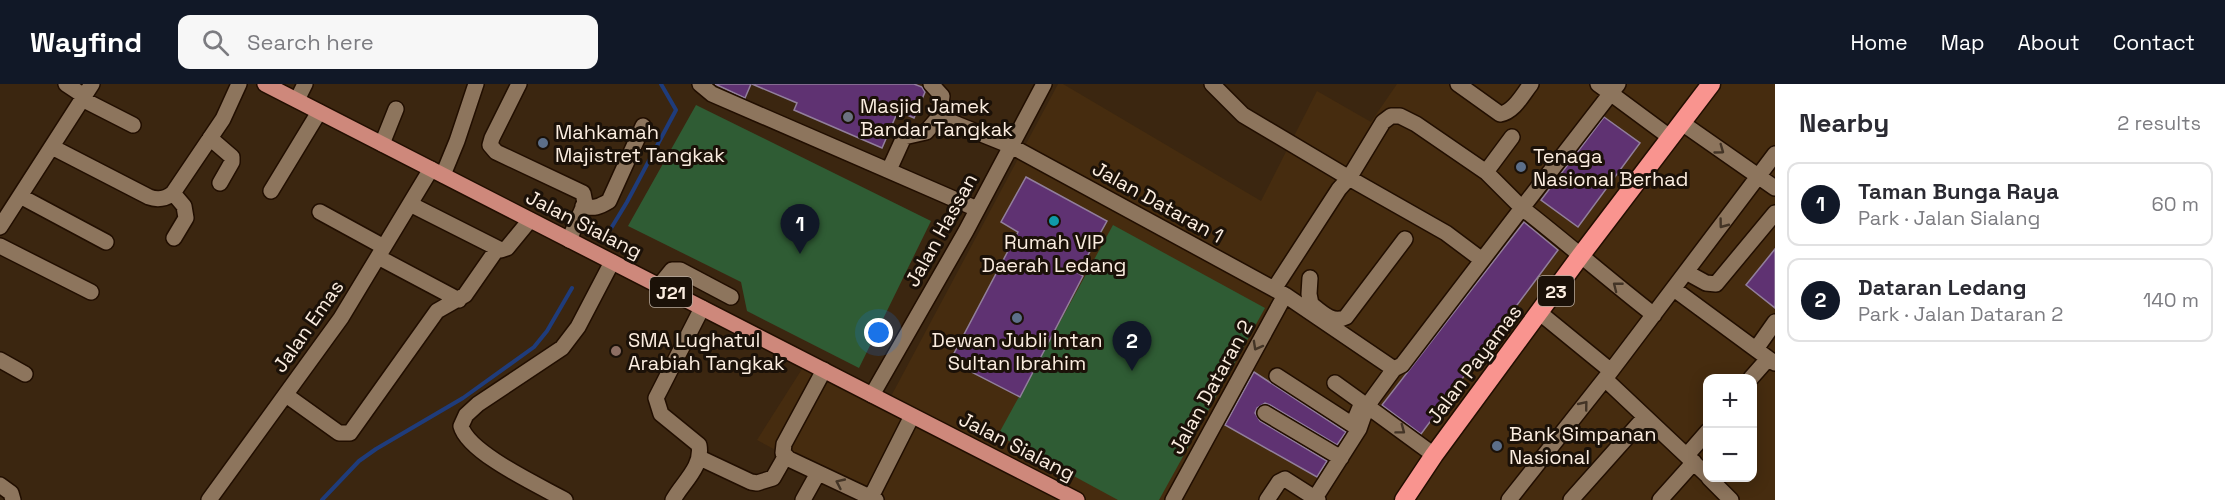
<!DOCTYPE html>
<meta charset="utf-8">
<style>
:root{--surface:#fff;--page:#f7f7f7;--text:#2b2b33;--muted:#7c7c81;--line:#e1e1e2;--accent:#111827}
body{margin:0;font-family:"Space Grotesk",sans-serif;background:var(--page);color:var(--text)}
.controls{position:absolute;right:18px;bottom:18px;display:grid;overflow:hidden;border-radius:12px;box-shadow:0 3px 15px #0003}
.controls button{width:54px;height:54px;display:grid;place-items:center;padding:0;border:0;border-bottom:2px solid var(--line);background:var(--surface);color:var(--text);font:30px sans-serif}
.you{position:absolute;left:879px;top:249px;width:21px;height:21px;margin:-15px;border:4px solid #fff;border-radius:50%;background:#1a73e8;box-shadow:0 0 0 9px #1a73e833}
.badge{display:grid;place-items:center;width:39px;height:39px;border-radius:50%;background:var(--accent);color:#fff;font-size:20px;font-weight:700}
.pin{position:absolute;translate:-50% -50px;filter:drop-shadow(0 2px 3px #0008)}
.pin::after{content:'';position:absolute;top:32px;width:21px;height:18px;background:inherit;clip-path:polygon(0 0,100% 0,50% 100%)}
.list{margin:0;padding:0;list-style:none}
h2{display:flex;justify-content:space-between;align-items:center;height:78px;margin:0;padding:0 24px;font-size:26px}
h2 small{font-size:20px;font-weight:400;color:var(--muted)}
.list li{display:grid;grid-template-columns:39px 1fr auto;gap:18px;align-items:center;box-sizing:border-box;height:84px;margin:0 12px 12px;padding:0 12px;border:2px solid var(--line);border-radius:12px}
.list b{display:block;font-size:22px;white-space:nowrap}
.list p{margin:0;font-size:20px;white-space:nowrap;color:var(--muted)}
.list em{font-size:20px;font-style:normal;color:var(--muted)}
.icon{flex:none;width:33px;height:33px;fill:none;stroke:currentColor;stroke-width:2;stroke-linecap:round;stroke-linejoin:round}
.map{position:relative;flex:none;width:1775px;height:416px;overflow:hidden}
header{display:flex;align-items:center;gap:36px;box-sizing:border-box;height:84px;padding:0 30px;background:var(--accent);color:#fff}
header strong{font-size:28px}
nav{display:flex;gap:33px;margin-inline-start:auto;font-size:21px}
.search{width:420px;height:54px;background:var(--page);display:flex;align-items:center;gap:15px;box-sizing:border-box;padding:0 21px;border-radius:12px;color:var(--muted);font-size:22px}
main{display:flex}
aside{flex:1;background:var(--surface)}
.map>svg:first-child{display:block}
.built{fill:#462c0f;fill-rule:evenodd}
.green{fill:#2f5c34}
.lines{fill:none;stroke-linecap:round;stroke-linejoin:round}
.stream{stroke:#1f3c7b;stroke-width:4}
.building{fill:#5f3272;stroke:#927f9c;stroke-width:1.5}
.minor-casing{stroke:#210e00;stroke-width:18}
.major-casing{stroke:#210e00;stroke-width:18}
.highway-casing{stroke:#210e00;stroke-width:21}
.minor{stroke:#8d755d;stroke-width:15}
.major{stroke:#ce887b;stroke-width:15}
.highway{stroke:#f9948f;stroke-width:18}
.oneway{stroke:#433426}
.worship-dot{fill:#6b7280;stroke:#1b1108;stroke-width:2}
.service-dot{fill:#5c6f8a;stroke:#1b1108;stroke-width:2}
.culture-dot{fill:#0f9aa8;stroke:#1b1108;stroke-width:2}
.education-dot{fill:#8d6e63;stroke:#1b1108;stroke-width:2}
.labels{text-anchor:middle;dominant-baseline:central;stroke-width:6;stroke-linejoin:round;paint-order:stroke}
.shield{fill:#1b1108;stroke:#b8ab9f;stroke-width:1.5}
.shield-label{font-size:18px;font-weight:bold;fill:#fbede0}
.poi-label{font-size:20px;fill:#fbede0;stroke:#1b1108;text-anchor:start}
.street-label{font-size:20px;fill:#fbede0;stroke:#1b1108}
</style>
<header>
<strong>Wayfind</strong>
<div class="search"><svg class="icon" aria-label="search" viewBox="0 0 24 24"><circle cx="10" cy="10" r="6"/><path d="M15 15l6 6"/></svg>Search here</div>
<nav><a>Home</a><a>Map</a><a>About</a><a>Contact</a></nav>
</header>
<main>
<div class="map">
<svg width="1775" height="416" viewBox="0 0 1775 416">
<rect width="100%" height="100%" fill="#3b2610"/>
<!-- built -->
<path class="built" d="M1058 0H1063L1261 117 1317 7 1371 38 1397 0H1775V416H869L757 356 809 274 889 316ZM1708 294H1752V394H1708Z"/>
<!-- green -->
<path class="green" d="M696 21 931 137 859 284 747 227 741 198 628 142Z
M1113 141 1265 224 1159 416H1118L998 351Z"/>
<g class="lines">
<!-- stream -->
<path class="stream" d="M602 150 610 146 627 118 676 26 661 0
M322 416 359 377 376 365 463 314 534 263 547 247 572 204"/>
</g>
<!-- building -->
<path class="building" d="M715 0H751L745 14Z
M752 0H914L922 3 925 8 914 34 898 27 882 64 794 26 797 19Z
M1604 33 1640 59 1578 143 1541 116Z
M1026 93 1107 137 1078 189 1083 192 1020 313 950 277 1018 148 1001 138Z
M1524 138 1558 166 1421 350 1382 321Z
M1775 165V224L1746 201Z
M1254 288 1346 348 1337 361 1270 321 1265 319 1257 324 1255 329 1260 337 1327 377 1317 393 1225 341Z"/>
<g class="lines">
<defs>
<path id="minor" d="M66 0 84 12
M519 0 492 54 490 61 496 68 583 109 585 119 569 156
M700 0 712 10 977 125
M931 0 942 12 939 33
M1212 0 1243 31 1349 94 1446 149 1482 176
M1458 0 1500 30C1514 28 1523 10 1531 0
M1598 0 1671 54
M82 15 133 41
M297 16 305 0
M1682 39 1775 104
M210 54 232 73V78L220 99
M382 60 396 25
M52 63 149 113C157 116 166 115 173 109L223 35 239 0
M889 86 904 53 926 48 939 33 1011 62 1285 211 1394 285
M1486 88 1512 53
M443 91 457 57 476 0
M271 107 319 28
M173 109 184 122 186 134 174 154
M20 112 106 158
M410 120 501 166 507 164 530 136
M583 122C594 125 599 123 609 117L643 42
M320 128 384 163
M0 143 92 0
M0 162 91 208
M378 173 459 216
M1686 188 1706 199 1716 200 1775 129
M1310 194 1309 210 1311 220C1322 229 1333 240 1346 233L1405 155
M659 202 672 186H680L731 213
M1274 205 1339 105 1349 94 1383 38 1391 32H1400L1416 40 1486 88 1522 124 1618 0
M1674 205 1769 275
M1540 229 1611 287
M1756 265 1775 238
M0 276 25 290
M824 286 784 360 783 369 789 375 876 416
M1277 292 1359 345
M1751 294 1766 277 1769 275 1775 279
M1605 295 1708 392
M1335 299 1360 317 1361 321 1356 333
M286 311 339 349H350L437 227 465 211 497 165
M872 311 966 147 1044 0
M1367 322 1434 371
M1265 329 1341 374
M1687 371 1708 347
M700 374 751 398 757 399 773 394 785 373
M1709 394 1731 416
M0 401 11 409 13 416
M871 413 912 332
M1315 414 1359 345 1367 322 1394 285 1402 281 1522 124C1567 159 1609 196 1654 231
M209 416 341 234 431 85
M565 416C540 402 468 369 461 342L466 331 478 320 562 264 578 243 612 178
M673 416C683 398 703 383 699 361L661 330 656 314 702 224
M803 416 818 389
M1173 416 1285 211
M1267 416 1279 398 1285 395 1318 416
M1509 416 1611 287 1775 70
M1571 416 1645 333
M1660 416 1694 378"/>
<path id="major" d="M265 0 1077 416"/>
<path id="highway" d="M1404 416 1434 371 1581 171 1711 0"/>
</defs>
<!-- minor casing -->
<use href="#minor" class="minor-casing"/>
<!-- major casing -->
<use href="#major" class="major-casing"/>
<!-- highway casing -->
<use href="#highway" class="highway-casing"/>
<!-- minor -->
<use href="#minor" class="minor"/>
<!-- major -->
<use href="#major" class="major"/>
<!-- highway -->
<use href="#highway" class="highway"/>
</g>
<!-- one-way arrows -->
<defs><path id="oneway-chevron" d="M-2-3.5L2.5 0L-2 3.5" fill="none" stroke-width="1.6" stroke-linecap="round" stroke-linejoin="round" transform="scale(1.5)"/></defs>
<g class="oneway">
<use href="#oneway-chevron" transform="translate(1720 66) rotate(36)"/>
<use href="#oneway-chevron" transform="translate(1723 140) rotate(127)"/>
<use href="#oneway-chevron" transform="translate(1617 202) rotate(-142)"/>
<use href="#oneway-chevron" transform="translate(1257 262) rotate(119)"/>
<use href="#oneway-chevron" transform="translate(1584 321) rotate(-51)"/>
<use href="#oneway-chevron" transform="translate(1401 346) rotate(37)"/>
<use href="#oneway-chevron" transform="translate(840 399) rotate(-155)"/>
</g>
<!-- markers -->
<circle class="worship-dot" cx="848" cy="33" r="6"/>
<g class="service-dot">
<circle cx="543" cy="59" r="6"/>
<circle cx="1521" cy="83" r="6"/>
<circle cx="1017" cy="234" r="6"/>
<circle cx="1497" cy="362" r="6"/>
</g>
<circle class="culture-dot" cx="1054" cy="137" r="6"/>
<circle class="education-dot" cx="616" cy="267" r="6"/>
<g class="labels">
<!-- shield labels -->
<g class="shield">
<rect x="1538" y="192" width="36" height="30" rx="4.5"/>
<rect x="650" y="193" width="42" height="30" rx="4.5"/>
</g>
<g class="shield-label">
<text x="1556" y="207">23</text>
<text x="671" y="208">J21</text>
</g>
<!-- poi labels -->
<g class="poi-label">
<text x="860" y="22">Masjid Jamek<tspan x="860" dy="23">Bandar Tangkak</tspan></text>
<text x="555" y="48">Mahkamah<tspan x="555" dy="23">Majistret Tangkak</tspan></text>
<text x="1533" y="72">Tenaga<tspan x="1533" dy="23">Nasional Berhad</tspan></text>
<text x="1054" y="158" text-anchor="middle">Rumah VIP<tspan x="1054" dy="23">Daerah Ledang</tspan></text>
<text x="628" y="256">SMA Lughatul<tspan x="628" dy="23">Arabiah Tangkak</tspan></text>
<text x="1017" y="256" text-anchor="middle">Dewan Jubli Intan<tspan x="1017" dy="23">Sultan Ibrahim</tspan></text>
<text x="1509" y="350">Bank Simpanan<tspan x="1509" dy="23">Nasional</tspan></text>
</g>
<!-- street labels -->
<g class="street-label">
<text transform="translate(1158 118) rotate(29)">Jalan Dataran 1</text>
<text transform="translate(584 140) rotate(27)">Jalan Sialang</text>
<text transform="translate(941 146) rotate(-61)">Jalan Hassan</text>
<text transform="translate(308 242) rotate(-55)">Jalan Emas</text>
<text transform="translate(1474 280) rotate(-53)">Jalan Payamas</text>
<text transform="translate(1211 303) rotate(-61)">Jalan Dataran 2</text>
<text transform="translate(1017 362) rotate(27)">Jalan Sialang</text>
</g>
</g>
</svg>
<div class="controls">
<button>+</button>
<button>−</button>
</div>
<div class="you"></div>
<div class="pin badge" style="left:800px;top:170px">1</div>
<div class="pin badge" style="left:1132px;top:287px">2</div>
</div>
<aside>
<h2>Nearby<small>2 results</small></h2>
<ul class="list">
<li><span class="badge">1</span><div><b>Taman Bunga Raya</b><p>Park · Jalan Sialang</p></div><em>60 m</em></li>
<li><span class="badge">2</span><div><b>Dataran Ledang</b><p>Park · Jalan Dataran 2</p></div><em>140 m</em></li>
</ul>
</aside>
</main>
